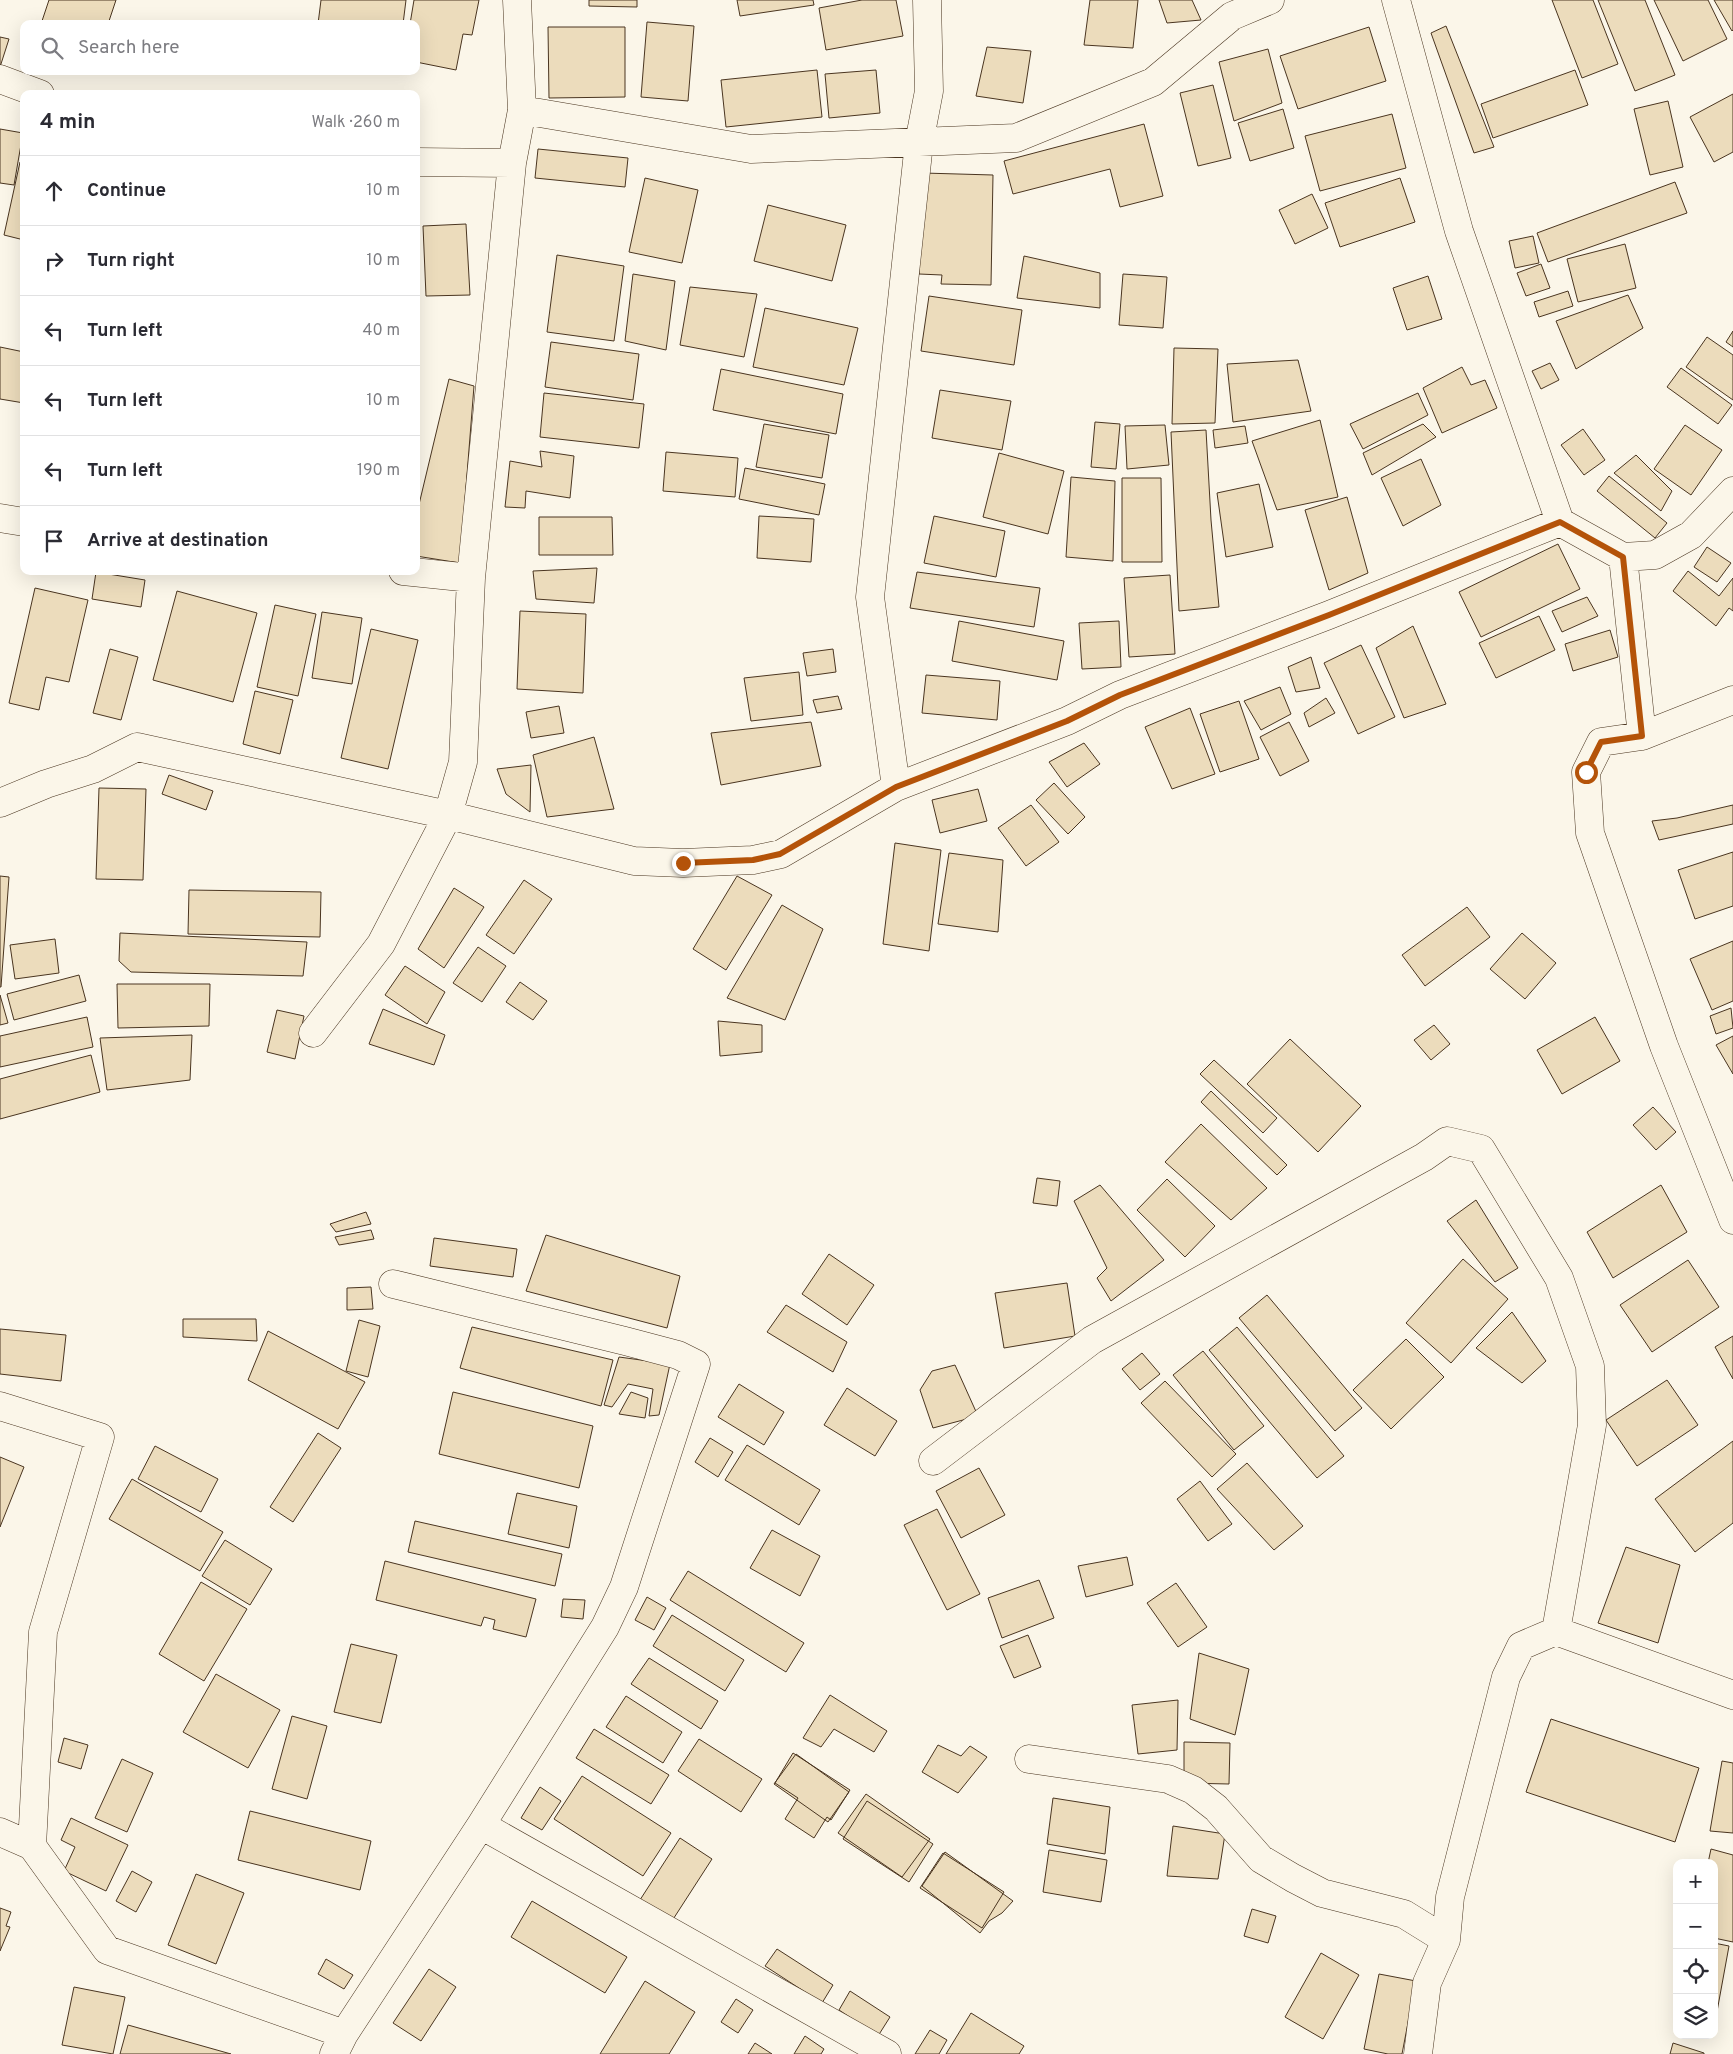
<!DOCTYPE html>
<meta charset="utf-8">
<style>
:root{--surface:#fff;--page:#f2f2f3;--text:#2b2b33;--muted:#7c7c81;--line:#e1e1e2}
body{margin:0;font-family:Overpass,sans-serif;background:var(--page);color:var(--text)}
.controls{position:absolute;right:15px;bottom:15px;display:grid;overflow:hidden;border-radius:10px;box-shadow:0 5px 20px #0002}
.controls button{width:45px;height:45px;display:grid;place-items:center;padding:0;border:0;border-bottom:1px solid var(--line);background:var(--surface);color:var(--text);font:25px sans-serif}
.stop{position:absolute;width:15px;height:15px;margin:-11px;border:4px solid #b45309;border-radius:50%;background:#fff}
.stop.end{background:#b45309;border-color:#fff;box-shadow:0 1px 5px #0008}
.list{margin:0;padding:0;list-style:none}
h2{display:flex;justify-content:space-between;align-items:center;height:65px;margin:0;padding:0 20px;font-size:21px}
h2 small{font-size:16px;font-weight:400;color:var(--muted)}
.list li{display:grid;grid-template-columns:32px 1fr auto;gap:15px;align-items:center;box-sizing:border-box;height:70px;padding:0 20px;border-top:1px solid var(--line)}
.list b{display:block;font-size:19px;white-space:nowrap}
.list em{font-size:16px;font-style:normal;color:var(--muted)}
.icon{flex:none;width:28px;height:28px;fill:none;stroke:currentColor;stroke-width:2;stroke-linecap:round;stroke-linejoin:round}
.map{position:relative;flex:none;width:1733px;height:2054px;overflow:hidden}
.search{position:absolute;background:var(--surface);box-shadow:0 5px 20px #0002;left:20px;top:20px;width:400px;height:55px;display:flex;align-items:center;gap:12px;box-sizing:border-box;padding:0 18px;border-radius:10px;color:var(--muted);font-size:19px}
.panel{position:absolute;background:var(--surface);box-shadow:0 5px 20px #0002;left:20px;top:90px;width:400px;height:485px;border-radius:10px}
.map>svg:first-child{display:block}
.building{fill:#ecdcbc;stroke:#4a3520}
.lines{fill:none;stroke-linecap:round;stroke-linejoin:round}
.minor-casing{stroke:#4a3520;stroke-width:29}
.minor{stroke:#fbf6e9;stroke-width:28}
.route{stroke:#b45309;stroke-width:6}
</style>
<div class="map">
<svg width="1733" height="2054" viewBox="0 0 1733 2054">
<rect width="100%" height="100%" fill="#fbf6e9"/>
<!-- building -->
<path class="building" d="M49 0H116L108 24H41Z
M321 0H406L403 24H318Z
M414 0H479L472 35 463 34 456 70 416 62V24H410Z
M589 0H637V7L589 6Z
M737 0H813L814 5 740 16Z
M862 0H896L903 36 826 50 819 8Z
M1090 0H1138L1133 48 1084 45Z
M1159 0H1192L1201 20 1167 23Z
M1552 0H1593L1618 64 1582 78Z
M1598 0H1645L1675 75 1635 91Z
M1654 0H1708L1727 39 1683 61Z
M1714 0H1733V30L1732 31Z
M647 22 694 26 688 101 641 97Z
M1446 26 1494 147 1474 153 1431 33Z
M548 27H625V97L549 98Z
M1369 27 1386 81 1298 109 1280 56Z
M0 37 9 39 0 67Z
M987 47 1031 51 1023 103 976 96Z
M1268 49 1282 103 1234 121 1219 62Z
M817 70 822 117 726 127 721 80Z
M876 70 880 113 829 118 825 74Z
M1575 70 1588 105 1493 138 1481 104Z
M1213 85 1231 158 1198 166 1180 93Z
M1733 94V152L1714 162 1690 117Z
M1668 101 1683 167 1650 175 1634 109Z
M1283 109 1294 148 1250 161 1238 123Z
M1392 114 1406 168 1320 191 1305 136Z
M1144 124 1163 196 1120 207 1110 169 1013 194 1004 161Z
M0 129 23 133 14 185 0 183Z
M538 149 628 158 625 187 535 178Z
M20 162 24 163V240L4 235Z
M923 173 993 175 991 285 941 284 942 275 919 274Z
M645 178 698 190 682 263 629 252Z
M1400 178 1415 222 1340 247 1325 203Z
M1675 182 1687 213 1548 262 1537 233Z
M1312 194 1328 228 1295 244 1279 210Z
M768 205 846 225 832 281 754 261Z
M466 224 470 295 426 296 423 226Z
M1533 236 1539 263 1515 268 1509 241Z
M1625 244 1636 288 1578 302 1567 259Z
M557 255 624 266 614 341 547 332Z
M1024 256 1100 273V308L1017 298Z
M1541 264 1550 288 1526 296 1517 273Z
M633 274 675 281 666 350 625 341Z
M1123 274 1167 277 1163 328 1119 325Z
M1428 276 1442 319 1407 330 1393 288Z
M690 287 757 294 744 357 680 345Z
M1568 291 1573 306 1539 317 1534 302Z
M1628 295 1643 328 1576 369 1556 321Z
M929 296 1022 310 1014 365 921 351Z
M765 308 858 328 844 385 753 367Z
M1733 331V347L1726 342Z
M416 335 419 366H416Z
M1707 337 1733 355V400L1686 367Z
M551 342 639 354 633 400 545 387Z
M0 347 24 352V403L0 399Z
M1174 348 1218 349 1215 423 1172 424Z
M1298 360 1311 411 1233 422 1227 364Z
M1550 363 1559 380 1541 389 1532 371Z
M1462 367 1471 385 1485 380 1497 408 1442 433 1423 388Z
M1681 368 1732 405 1718 424 1667 387Z
M721 369 843 394 836 434 713 410Z
M449 379 474 386 460 563 416 556V517Z
M940 390 1011 401 1002 450 932 438Z
M544 393 644 404 639 448 540 437Z
M1418 393 1428 415 1363 449 1350 424Z
M1320 420 1338 497 1277 510 1252 441Z
M1095 422 1120 424 1116 469 1091 467Z
M764 424 829 435 822 478 756 467Z
M1423 424 1436 437 1372 475 1363 453Z
M1165 425 1169 465 1127 469 1125 426Z
M1685 425 1722 450 1691 495 1654 469Z
M1245 426 1248 443 1215 448 1213 430Z
M1583 429 1605 460 1584 475 1561 445Z
M1206 430 1211 520 1219 607 1179 611 1171 432Z
M540 451 574 456 570 498 526 491 525 508 505 507 510 461 542 467Z
M666 452 738 458 735 497 663 491Z
M999 453 1064 471 1048 534 983 517Z
M1636 455 1672 491 1661 511 1614 473Z
M1421 459 1441 505 1403 526 1381 478Z
M745 468 825 484 819 515 739 499Z
M1609 476 1667 523 1655 538 1597 491Z
M1071 477 1115 481 1113 561 1066 557Z
M1122 478H1161L1162 562H1122Z
M1259 484 1273 547 1226 557 1217 493Z
M1347 497 1368 573 1329 590 1305 510Z
M759 516 814 519 811 562 757 558Z
M934 516 1005 531 996 577 924 563Z
M539 517H612L613 555H539Z
M1558 544 1580 589 1481 637 1459 592Z
M1707 547 1731 563 1717 582 1694 567Z
M597 568 594 603 536 599 533 571Z
M1688 571 1719 596 1733 578V611L1729 608 1716 626 1673 591Z
M96 572 145 580 141 607 92 599Z
M917 572 1040 588 1034 627 910 608Z
M1170 575 1175 654 1129 657 1124 578Z
M35 588 88 600 69 682 46 677 39 710 9 703Z
M177 591 257 613 233 702 153 680Z
M1587 597 1598 616 1562 632 1552 611Z
M275 605 316 614 298 696 257 687Z
M520 611 586 614 583 693 517 689Z
M322 612 362 618 352 684 312 678Z
M1539 616 1555 650 1496 678 1479 643Z
M959 621 1064 641 1057 680 952 661Z
M1119 621 1121 667 1082 669 1079 623Z
M1413 626 1446 704 1404 718 1376 648Z
M371 629 418 640 388 769 341 758Z
M1610 630 1618 657 1573 671 1565 644Z
M1361 645 1395 717 1358 734 1324 663Z
M110 649 138 657 121 720 93 713Z
M833 649 836 672 807 676 803 653Z
M1311 657 1320 688 1296 692 1288 667Z
M799 672 803 715 751 721 744 678Z
M926 675 1000 681 997 720 922 713Z
M1280 687 1291 714 1261 730 1244 701Z
M255 691 293 700 280 754 243 744Z
M838 696 842 709 817 713 813 700Z
M1326 698 1335 713 1309 727 1304 713Z
M1239 701 1259 759 1220 772 1200 714Z
M559 706 564 733 531 738 526 712Z
M1190 708 1215 774 1172 789 1145 727Z
M811 722 821 766 721 785 711 733Z
M1289 722 1309 761 1280 776 1260 737Z
M594 737 614 809 547 817 533 755Z
M1084 743 1100 764 1067 787 1049 762Z
M531 765 530 812 506 794 497 769Z
M169 775 213 791 206 810 162 794Z
M1054 783 1085 817 1068 834 1036 800Z
M99 788 146 789 143 880 96 879Z
M978 789 987 821 940 833 932 800Z
M1031 805 1059 842 1026 866 998 828Z
M1733 805V824L1659 840 1652 821 1677 818Z
M895 843 941 850 929 951 883 944Z
M1733 852V906L1695 919 1678 870Z
M949 853 1003 860 998 932 938 924Z
M0 876 9 877 1 987H0Z
M737 876 772 895 726 970 693 949Z
M524 880 552 899 514 954 486 935Z
M454 888 484 907 444 968 418 949Z
M189 890 321 892 320 937 188 934Z
M782 905 823 929 785 1020 727 998Z
M1467 907 1490 937 1425 986 1402 955Z
M120 933 307 942 303 976 131 972 119 961Z
M1522 933 1556 963 1525 999 1490 969Z
M55 939 59 973 15 979 10 945Z
M1733 941V1001L1712 1010 1690 959Z
M478 947 506 966 482 1002 453 983Z
M405 966 445 992 427 1024 385 995Z
M79 975 86 1001 14 1020 7 994Z
M520 982 547 1001 533 1020 506 1002Z
M117 984H210L209 1026 118 1028Z
M0 995 8 1023 0 1025Z
M1731 1008 1733 1028 1716 1034 1710 1016Z
M383 1009 445 1035 434 1065 369 1044Z
M277 1010 304 1016 295 1059 267 1052Z
M87 1017 93 1047 0 1067V1036Z
M1595 1017 1620 1061 1562 1094 1537 1050Z
M718 1021 762 1025V1052L720 1056Z
M1434 1025 1450 1044 1431 1060 1414 1040Z
M192 1035 190 1080 107 1090 100 1038Z
M1733 1036V1074L1716 1045Z
M1290 1039 1361 1106 1318 1152 1247 1084Z
M91 1055 100 1092 0 1119V1079Z
M1214 1060 1277 1118 1263 1133 1200 1074Z
M1211 1091 1287 1165 1277 1175 1201 1102Z
M1653 1107 1676 1132 1656 1150 1633 1125Z
M1201 1124 1267 1188 1231 1220 1165 1162Z
M1037 1178 1060 1181 1057 1206 1033 1203Z
M1167 1179 1215 1226 1185 1257 1137 1210Z
M1100 1185 1164 1260 1111 1301 1097 1278 1107 1268 1074 1201Z
M1661 1185 1687 1232 1613 1278 1587 1232Z
M1476 1200 1518 1268 1495 1282 1447 1221Z
M366 1212 371 1224 336 1232 330 1224Z
M371 1230 374 1239 339 1245 335 1237Z
M546 1235 680 1276 667 1328 526 1291Z
M434 1238 517 1249 513 1277 430 1266Z
M829 1254 874 1285 847 1325 802 1294Z
M1463 1259 1508 1299 1451 1363 1406 1323Z
M1688 1260 1719 1307 1652 1352 1620 1305Z
M1067 1283 1075 1336 1004 1348 995 1293Z
M371 1287 373 1309 347 1310V1288Z
M1267 1295 1362 1408 1335 1431 1239 1318Z
M786 1305 847 1342 833 1372 767 1332Z
M1512 1312 1546 1361 1522 1383 1476 1348Z
M183 1319H256L257 1341 183 1337Z
M359 1320 380 1326 368 1377 346 1371Z
M472 1327 613 1360 601 1406 460 1368Z
M1237 1327 1344 1456 1317 1478 1209 1350Z
M0 1329 66 1335 61 1381 0 1374Z
M268 1331 365 1382 338 1429 248 1380Z
M1733 1336V1379L1715 1347Z
M1406 1339 1444 1377 1391 1429 1353 1390Z
M1203 1351 1264 1426 1234 1450 1173 1375Z
M1142 1353 1160 1374 1140 1390 1122 1369Z
M619 1357 670 1364 659 1415 649 1416 653 1389 628 1384 612 1407 604 1405Z
M955 1365 978 1416 933 1428 920 1390 932 1371Z
M1667 1380 1698 1425 1637 1466 1606 1420Z
M1165 1381 1236 1454 1212 1477 1141 1403Z
M739 1384 784 1412 764 1445 718 1417Z
M847 1388 897 1421 875 1456 824 1425Z
M453 1392 593 1426 579 1488 439 1454Z
M631 1392 648 1398 645 1418 619 1414Z
M318 1433 341 1448 293 1522 270 1507Z
M710 1438 733 1452 718 1477 695 1462Z
M1733 1441V1523L1695 1552 1655 1499Z
M747 1445 820 1490 799 1525 725 1480Z
M155 1446 218 1479 201 1512 138 1479Z
M0 1457 24 1467 0 1527Z
M1247 1463 1303 1526 1274 1550 1217 1489Z
M979 1468 1005 1515 961 1538 936 1491Z
M132 1479 223 1532 200 1571 109 1519Z
M1200 1481 1232 1524 1208 1541 1177 1499Z
M517 1493 577 1506 569 1548 508 1534Z
M937 1509 980 1594 947 1610 904 1525Z
M415 1521 562 1554 555 1586 408 1552Z
M772 1530 820 1556 800 1596 750 1568Z
M225 1540 272 1569 250 1605 202 1576Z
M1626 1547 1680 1565 1658 1643 1598 1623Z
M1127 1557 1133 1585 1086 1597 1078 1566Z
M385 1561 536 1599 526 1637 493 1629 495 1620 484 1617 481 1626 376 1600Z
M688 1571 804 1643 786 1672 670 1600Z
M1039 1580 1054 1618 1002 1638 988 1598Z
M201 1582 247 1609 204 1681 159 1654Z
M1176 1583 1207 1627 1178 1647 1147 1603Z
M647 1597 666 1608 654 1630 635 1620Z
M563 1599 585 1600 583 1619 561 1617Z
M672 1615 744 1660 725 1691 653 1646Z
M1028 1635 1041 1667 1014 1678 1000 1646Z
M351 1644 397 1655 381 1723 334 1712Z
M1199 1653 1249 1669 1235 1735 1190 1719Z
M649 1658 718 1701 701 1729 631 1684Z
M216 1674 280 1710 248 1768 183 1732Z
M830 1695 887 1731 874 1752 834 1729 821 1747 803 1738Z
M626 1696 682 1732 663 1763 606 1727Z
M1178 1700 1177 1750 1138 1754 1132 1705Z
M292 1716 327 1726 307 1799 272 1789Z
M1551 1719 1699 1768 1675 1842 1526 1792Z
M594 1729 669 1775 651 1804 576 1758Z
M64 1738 88 1745 81 1769 58 1762Z
M699 1739 762 1779 741 1812 678 1771Z
M1184 1742 1230 1743 1229 1784 1184 1783Z
M938 1745 961 1756 970 1746 987 1757 958 1793 922 1772Z
M793 1753 850 1790 831 1820 827 1817 814 1838 785 1819 798 1798 775 1783Z
M796 1754 849 1792 828 1822 774 1784Z
M122 1759 153 1773 127 1832 95 1818Z
M1722 1761 1733 1763V1833L1710 1831Z
M582 1776 671 1833 643 1876 554 1819Z
M540 1787 561 1801 542 1830 521 1818Z
M866 1794 930 1839 902 1877 838 1833Z
M1053 1798 1110 1807 1105 1854 1047 1844Z
M867 1801 933 1844 909 1882 843 1839Z
M250 1811 371 1841 360 1890 238 1860Z
M71 1818 128 1845 106 1891 64 1871 75 1847 61 1840Z
M1173 1826 1225 1834 1218 1879 1167 1876Z
M680 1838 712 1859 670 1924 638 1903Z
M1711 1849 1733 1855V1942L1714 1938V1863H1708Z
M1049 1850 1107 1860 1101 1902 1043 1892Z
M945 1852 1013 1901 1002 1913 989 1921 980 1933 922 1886Z
M943 1853 1004 1892 982 1928 920 1888Z
M132 1871 152 1882 136 1912 116 1901Z
M196 1874 244 1893 216 1964 168 1945Z
M532 1901 627 1957 605 1993 511 1937Z
M0 1908 11 1912 6 1926 10 1927 0 1951Z
M1252 1909 1276 1916 1268 1943 1244 1936Z
M1714 1943 1729 1946 1714 2028Z
M777 1949 833 1985 822 2003 765 1966Z
M1321 1953 1359 1975 1323 2039 1285 2017Z
M326 1959 353 1975 344 1989 318 1974Z
M429 1969 456 1987 421 2041 393 2023Z
M1379 1974 1416 1981 1402 2054H1388L1364 2049Z
M645 1981 695 2012 669 2054H600Z
M74 1987 125 1997 113 2054 62 2045Z
M850 1991 890 2017 878 2036 839 2010Z
M736 1999 753 2010 738 2033 721 2022Z
M971 2013 1024 2046 1019 2054H946Z
M128 2025 231 2054H120Z
M930 2030 947 2040 939 2054H915Z
M805 2036 824 2049 821 2054H794Z
M755 2043 772 2054H748Z
M1673 2043 1704 2053V2054H1670Z"/>
<g class="lines">
<defs>
<path id="minor" d="M1396 0 1459 231 1560 522
M0 79 40 94
M522 110 751 149 1016 138 1153 82 1232 16 1270 0
M416 162 512 163
M0 518 24 522
M1623 557 1642 736
M403 571 471 578
M1733 700 1642 736 1601 742 1586 772 1590 833 1664 1046 1733 1220
M896 787 870 597 919 143 929 91 927 0
M0 803 46 784 93 769 137 747 448 815 634 861 683 863 753 860 781 854 896 787 1067 721 1120 695 1329 615 1560 522 1623 557 1655 555 1691 535 1733 491
M313 1033 381 944 448 815 463 762 471 578 512 163 522 110 517 0
M0 1406 100 1437 43 1632 32 1846 107 1950 344 2034 334 2054
M933 1461 1092 1340 1424 1157 1447 1141 1481 1149 1559 1278 1590 1366 1592 1425 1556 1631 1521 1646 1506 1677 1450 1897 1446 1940 1427 1983 1418 2054
M1556 1631 1733 1695
M1029 1759 1168 1779 1193 1790 1216 1808 1261 1859 1293 1878 1322 1893 1404 1914 1446 1940
M481 1825 887 2054
M0 1832 32 1846
M344 2034 481 1825 605 1627 624 1587 696 1364 678 1355 625 1341 393 1284"/>
</defs>
<!-- minor casing -->
<use href="#minor" class="minor-casing"/>
<!-- minor -->
<use href="#minor" class="minor"/>
</g>
<g class="lines">
<!-- route -->
<path class="route" d="M683 863 753 860 780 854 896 787 1067 721 1120 695 1329 615 1560 522 1623 557 1642 736 1601 742 1586 772"/>
</g>
</svg>
<div class="controls">
<button>+</button>
<button>−</button>
<button><svg class="icon" aria-label="locate" viewBox="0 0 24 24"><circle cx="12" cy="12" r="6"/><path d="M12 2v4M12 18v4M2 12h4M18 12h4"/></svg></button>
<button><svg class="icon" aria-label="layers" viewBox="0 0 24 24"><path d="M12 4l9 5-9 5-9-5zM3 14l9 5 9-5"/></svg></button>
</div>
<div class="stop" style="left:1586px;top:772px"></div>
<div class="stop end" style="left:683px;top:863px"></div>
<div class="search"><svg class="icon" aria-label="search" viewBox="0 0 24 24"><circle cx="10" cy="10" r="6"/><path d="M15 15l6 6"/></svg>Search here</div>
<section class="panel">
<h2>4 min<small>Walk · 260 m</small></h2>
<ul class="list">
<li><svg class="icon" aria-label="ahead" viewBox="0 0 24 24"><path d="M12 20V5M6 11l6-6 6 6"/></svg><div><b>Continue</b></div><em>10 m</em></li>
<li><svg class="icon" aria-label="right" viewBox="0 0 24 24"><path d="M7 20v-9h11M14 6l5 5-5 5"/></svg><div><b>Turn right</b></div><em>10 m</em></li>
<li><svg class="icon" aria-label="left" viewBox="0 0 24 24"><path d="M17 20v-9H6M10 6l-5 5 5 5"/></svg><div><b>Turn left</b></div><em>40 m</em></li>
<li><svg class="icon" aria-label="left" viewBox="0 0 24 24"><path d="M17 20v-9H6M10 6l-5 5 5 5"/></svg><div><b>Turn left</b></div><em>10 m</em></li>
<li><svg class="icon" aria-label="left" viewBox="0 0 24 24"><path d="M17 20v-9H6M10 6l-5 5 5 5"/></svg><div><b>Turn left</b></div><em>190 m</em></li>
<li><svg class="icon" aria-label="arrive" viewBox="0 0 24 24"><path d="M6 21V4h12l-3 4 3 4H6"/></svg><div><b>Arrive at destination</b></div></li>
</ul>
</section>
</div>
